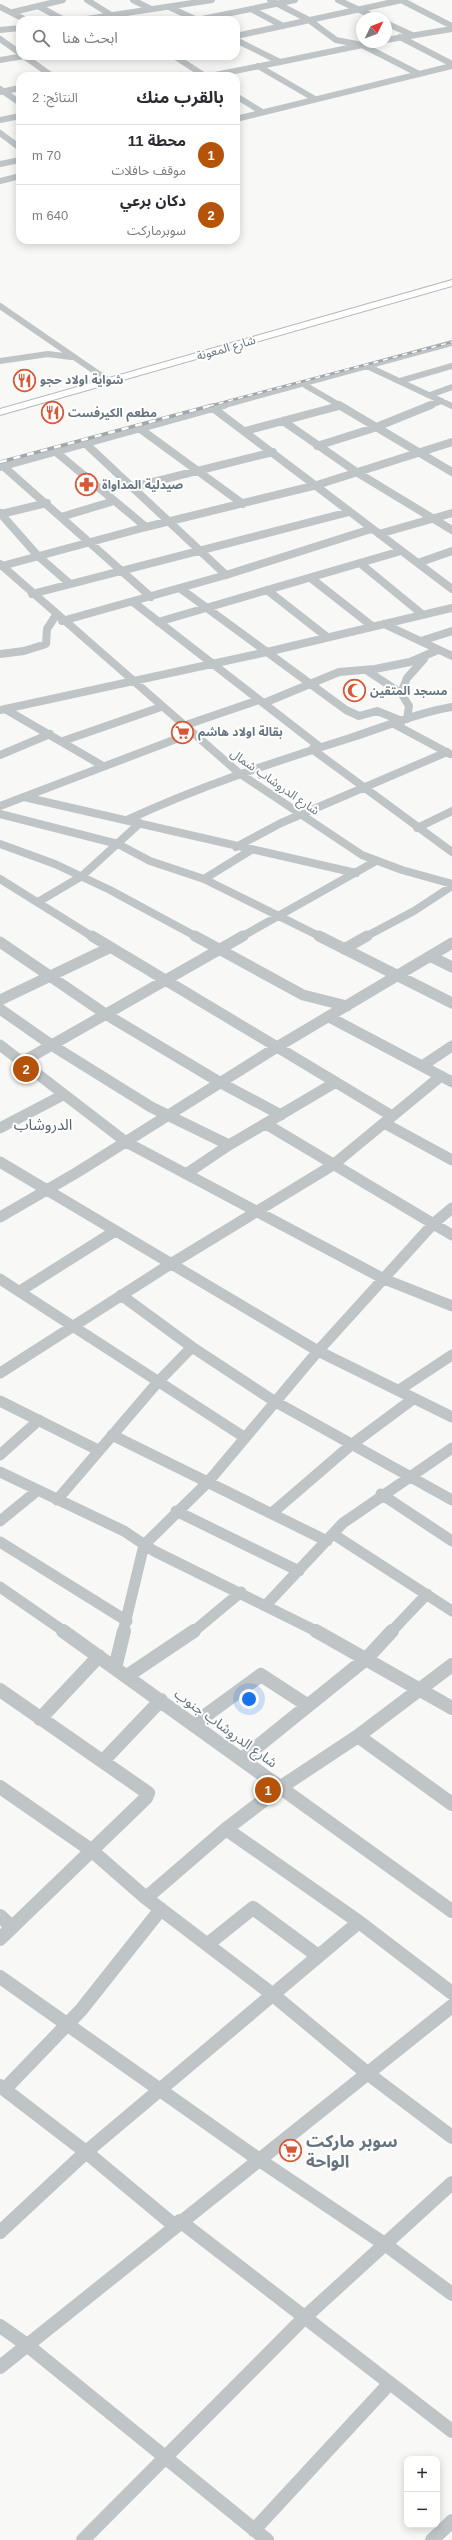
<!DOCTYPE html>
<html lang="ar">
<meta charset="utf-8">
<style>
:root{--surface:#fff;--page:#f2f2f3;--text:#2b2b33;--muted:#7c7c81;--line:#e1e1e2;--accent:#b45309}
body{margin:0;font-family:Helvetica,"Noto Sans Arabic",sans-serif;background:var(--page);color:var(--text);direction:rtl}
.controls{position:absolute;right:12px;bottom:12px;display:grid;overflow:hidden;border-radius:8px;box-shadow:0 2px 10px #0003}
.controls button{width:36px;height:36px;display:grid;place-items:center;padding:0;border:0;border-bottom:1px solid var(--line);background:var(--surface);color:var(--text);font:20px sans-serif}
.compass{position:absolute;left:356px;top:12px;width:36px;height:36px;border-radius:50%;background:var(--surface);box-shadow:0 2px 10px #0003;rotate:47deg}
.you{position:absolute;left:249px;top:1699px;width:14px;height:14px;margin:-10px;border:3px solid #fff;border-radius:50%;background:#1a73e8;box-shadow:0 0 0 6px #1a73e833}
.badge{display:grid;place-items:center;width:26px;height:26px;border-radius:50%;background:var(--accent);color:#fff;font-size:13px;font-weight:700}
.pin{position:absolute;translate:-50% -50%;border:2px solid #fff;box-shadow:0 1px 4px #0006}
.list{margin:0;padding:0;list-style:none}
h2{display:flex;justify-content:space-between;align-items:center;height:52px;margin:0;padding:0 16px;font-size:17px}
h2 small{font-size:13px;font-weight:400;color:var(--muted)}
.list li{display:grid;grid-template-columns:26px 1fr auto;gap:12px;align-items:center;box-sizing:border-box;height:60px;padding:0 16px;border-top:1px solid var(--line)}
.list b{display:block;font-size:15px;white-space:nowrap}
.list p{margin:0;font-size:13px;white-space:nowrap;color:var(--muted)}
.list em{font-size:13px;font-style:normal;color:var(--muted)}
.icon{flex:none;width:22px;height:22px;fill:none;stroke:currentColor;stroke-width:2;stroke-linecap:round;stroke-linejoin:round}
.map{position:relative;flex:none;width:452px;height:2540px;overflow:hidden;direction:ltr}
.search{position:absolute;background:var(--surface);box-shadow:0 2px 10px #0003;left:16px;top:16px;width:224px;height:44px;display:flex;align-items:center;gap:10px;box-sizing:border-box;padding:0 14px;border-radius:12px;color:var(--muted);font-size:15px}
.panel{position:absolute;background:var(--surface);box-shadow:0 2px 10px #0003;left:16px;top:72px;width:224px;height:172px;border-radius:12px;direction:rtl}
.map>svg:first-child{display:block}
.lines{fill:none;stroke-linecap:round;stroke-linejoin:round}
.highway-casing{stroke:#b3b7ba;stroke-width:2}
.minor-far3{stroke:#bfc4c7;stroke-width:6}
.minor-far2{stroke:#bfc4c7;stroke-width:8}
.minor-far1{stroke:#bfc4c7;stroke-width:11}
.minor{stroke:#bfc4c7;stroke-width:14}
.highway{fill:#fff;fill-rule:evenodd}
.rail-far1-casing{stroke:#a1a8ad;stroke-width:2.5}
.rail-casing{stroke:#a1a8ad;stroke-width:3.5}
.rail-far1{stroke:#fff;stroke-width:1.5;stroke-dasharray:5;stroke-linecap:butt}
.rail{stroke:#fff;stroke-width:2.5;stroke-dasharray:7;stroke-linecap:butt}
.labels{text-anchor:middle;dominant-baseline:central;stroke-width:4;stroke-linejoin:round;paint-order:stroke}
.far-street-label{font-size:12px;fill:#65747f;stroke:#fff}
.far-poi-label{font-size:12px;font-weight:bold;fill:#65747f;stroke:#fff;text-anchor:start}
.street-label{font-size:14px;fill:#65747f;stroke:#fff}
.neighbourhood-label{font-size:15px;fill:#57626a;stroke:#fff}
.near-poi-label{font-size:17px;font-weight:bold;fill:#65747f;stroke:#fff;text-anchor:start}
</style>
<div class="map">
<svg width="452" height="2540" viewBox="0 0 452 2540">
<rect width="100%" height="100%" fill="#f8f8f6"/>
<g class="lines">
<defs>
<path id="highway" d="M452 280V286L0 415V409Z"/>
</defs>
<!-- highway casing -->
<use href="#highway" class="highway-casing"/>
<!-- minor-far3 -->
<path class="minor-far3" d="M87 0 116 18
M133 0 151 9
M270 0 309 20 336 40 362 45 419 74
M338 0 377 18
M401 0 452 26
M38 6 64 20
M0 7 26 20
M169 7 197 20
M251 9 283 26
M13 12 63 0
M80 20 212 0
M197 20 295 0
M386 23 412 35
M0 30 20 28
M236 36 402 0
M400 37 452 64
M0 39 20 53
M386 40 452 29
M174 56 205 76
M0 60 24 56 52 76
M280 62 377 42
M258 66 315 99
M210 76 280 62 236 40
M0 89 20 103
M0 92 20 88
M236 96 262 112
M236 119 452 66
M0 120 20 116
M0 133 20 148
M0 164 20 160
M0 181 20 176
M0 306 109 381
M0 361 48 354 71 357
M367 366 452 406
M400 381 452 366
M303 384 341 406
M430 395 452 387
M221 406 452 343
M337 406H339
M428 406 442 401"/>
<!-- minor-far2 -->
<path class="minor-far2" d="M339 405 452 472
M213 408 452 589
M283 421 358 473 452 530
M139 428 243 504
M245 431 339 406
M86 444 226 575
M317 446 374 428 431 405
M56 452 146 527
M3 466 151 597
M0 467 224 405
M133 487 273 452
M0 513 38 556 69 583
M1 514 47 503
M61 517 114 501
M379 534 452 513
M418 563 452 551
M0 564 239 773 362 855 402 870 452 884
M361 564 422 614
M2 566 146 527 317 485 452 442
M312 579 372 626
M181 589 346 710 359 716 377 711 402 721
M267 590 327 637
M32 594 349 512
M133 602 320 747
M62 621 226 575 371 529
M158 622 401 551
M384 624 452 656
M421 641 452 631
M0 654 24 651 46 644 47 629 56 615
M366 670 401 693 409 706 407 719
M401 693 407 678 424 659
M264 703 339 672 375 669 410 662 438 650
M5 709 103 766
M0 710 267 652 452 608
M394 724 450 754
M183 726 259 700
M63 741 161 707
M312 749 452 852
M0 755 50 734
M24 797 356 873
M0 806 192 733
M0 814 118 844 150 861 204 879 321 937
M127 820C200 786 274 762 350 738 384 727 417 713 452 707
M417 828 452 811
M0 844 55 864 110 890 197 937
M236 847 281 823 447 752
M0 879 93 937
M204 879 251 850
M38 902 82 876 140 823
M241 937 376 861
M365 937 414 911 452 886"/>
<!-- minor-far1 -->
<path class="minor-far1" d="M92 936 392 1116
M195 936 303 995 347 1006
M319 936 452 1003
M0 942 107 1015 221 1083 281 1115
M344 949 367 936
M430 956 452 967
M0 1000 109 948
M0 1009 53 1046 151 1107 229 1145
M329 1017 452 1082
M0 1045 126 1142 384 1279 452 1306
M22 1062 243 936
M422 1066 452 1046
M384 1123 452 1160
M266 1124 452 1235
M0 1128 63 1095
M0 1162 318 1351 452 1417
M186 1174 229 1145 336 1082
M0 1217 76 1173 277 1047 452 943
M0 1279 244 1437
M20 1291 115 1231
M121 1295 192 1347 274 1401 452 1500
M0 1373 169 1265 333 1165 441 1076
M399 1390 452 1355
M0 1401 98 1450
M112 1435 327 1541
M0 1455 39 1420
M0 1472 124 1531 154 1551 318 1632
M381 1494 452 1541
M57 1500 157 1383 192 1347
M176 1511 299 1571
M272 1513 351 1445 413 1399
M0 1521 38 1490
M333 1534 452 1611
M0 1542 127 1621
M0 1587 65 1632
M266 1605 343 1523 452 1448
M123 1632 144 1545 208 1482 318 1351 433 1224 452 1208
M193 1632 241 1592
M391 1632 427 1594"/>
<!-- minor -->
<path class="minor" d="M63 1631 452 1911
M316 1631 452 1708
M115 1668 124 1631
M127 1676 194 1631
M0 1690 148 1793 146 1798 0 1939
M40 1719 99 1656
M194 1724 261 1675 307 1705
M358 1736 452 1804
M242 1759 367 1658 392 1631
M103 1761 161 1700
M0 1787 91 1850 146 1898 272 1994 367 2073 452 2137
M226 1829 359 1922 452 1993
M146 1898 226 1829 281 1787 358 1736 452 1665
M0 1916 12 1927
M208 1944 253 1908 318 1956
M0 1977 258 2159 386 2245 452 2294
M0 2086 86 2152 175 2226
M5 2089 81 2010 161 1909
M180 2221 452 2431
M0 2232 86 2152 359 1922
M0 2326 27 2345 267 2540
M0 2367 452 2006
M254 2530 389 2384
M83 2540 305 2317 452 2183
M432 2540 452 2521"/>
<!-- highway -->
<use href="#highway" class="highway"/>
<defs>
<path id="rail-far1" d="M209 406 452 342"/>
<path id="rail" d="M0 462 213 405"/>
</defs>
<!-- rail-far1 casing -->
<use href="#rail-far1" class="rail-far1-casing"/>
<!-- rail casing -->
<use href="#rail" class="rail-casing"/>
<!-- rail-far1 -->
<use href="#rail-far1" class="rail-far1"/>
<!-- rail -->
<use href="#rail" class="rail"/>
</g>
<!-- icons -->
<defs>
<symbol id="restaurant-ring" viewBox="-11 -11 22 22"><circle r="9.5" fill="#fff" stroke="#d85736" stroke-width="1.5"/><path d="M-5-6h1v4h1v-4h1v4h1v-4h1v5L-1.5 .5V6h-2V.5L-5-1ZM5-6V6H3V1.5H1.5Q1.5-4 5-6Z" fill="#d85736"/></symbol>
<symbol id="pharmacy-ring" viewBox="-11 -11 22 22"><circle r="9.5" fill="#fff" stroke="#d85736" stroke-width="1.5"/><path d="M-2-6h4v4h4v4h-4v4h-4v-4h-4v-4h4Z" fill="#d85736"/></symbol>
<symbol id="mosque-ring" viewBox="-11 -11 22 22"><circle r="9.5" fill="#fff" stroke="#d85736" stroke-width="1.5"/><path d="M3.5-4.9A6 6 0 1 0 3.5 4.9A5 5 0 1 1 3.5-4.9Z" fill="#d85736"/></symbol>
<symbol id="supermarket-ring" viewBox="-11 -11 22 22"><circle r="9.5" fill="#fff" stroke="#d85736" stroke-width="1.5"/><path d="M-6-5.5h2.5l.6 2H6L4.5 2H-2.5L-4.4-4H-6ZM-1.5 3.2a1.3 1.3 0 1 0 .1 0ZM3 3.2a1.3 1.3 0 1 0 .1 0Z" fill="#d85736"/></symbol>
</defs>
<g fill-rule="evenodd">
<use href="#restaurant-ring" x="12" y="368" width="25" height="25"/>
<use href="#restaurant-ring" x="40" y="400" width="25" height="25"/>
<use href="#pharmacy-ring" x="74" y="472" width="25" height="25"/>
<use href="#mosque-ring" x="342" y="678" width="25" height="25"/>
<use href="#supermarket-ring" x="170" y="720" width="25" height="25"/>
<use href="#supermarket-ring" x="278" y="2138" width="25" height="25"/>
</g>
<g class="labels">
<!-- far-street labels -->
<g class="far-street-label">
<text transform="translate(226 348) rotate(-16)">شارع المعونة</text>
<text transform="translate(275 782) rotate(35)">شارع الدروشاب شمال</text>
</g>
<!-- far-poi labels -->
<g class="far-poi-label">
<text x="40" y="380">شواية اولاد حجو</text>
<text x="68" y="413">مطعم الكيرفست</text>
<text x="102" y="485">صيدلية المداواة</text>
<text x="370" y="691">مسجد المتقين</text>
<text x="198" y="732">بقالة اولاد هاشم</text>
</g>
<!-- street labels -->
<g class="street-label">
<text transform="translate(226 1728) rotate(36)">شارع الدروشاب جنوب</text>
</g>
<!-- neighbourhood labels -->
<g class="neighbourhood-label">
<text x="43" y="1124">الدروشاب</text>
</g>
<!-- near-poi labels -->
<g class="near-poi-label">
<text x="306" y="2141">سوبر ماركت<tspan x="306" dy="20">الواحة</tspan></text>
</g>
</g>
</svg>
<div class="controls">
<button>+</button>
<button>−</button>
</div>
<svg class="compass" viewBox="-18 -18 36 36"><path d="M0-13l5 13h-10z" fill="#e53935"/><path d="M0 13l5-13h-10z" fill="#7c7c81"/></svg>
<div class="you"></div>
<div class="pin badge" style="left:268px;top:1790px">1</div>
<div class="pin badge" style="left:26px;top:1069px">2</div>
<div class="search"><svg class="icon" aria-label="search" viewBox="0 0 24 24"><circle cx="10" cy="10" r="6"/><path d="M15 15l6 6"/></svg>ابحث هنا</div>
<section class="panel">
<h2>بالقرب منك<small>النتائج: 2</small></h2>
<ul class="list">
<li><span class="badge">1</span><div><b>محطة 11</b><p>موقف حافلات</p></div><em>70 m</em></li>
<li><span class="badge">2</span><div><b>دكان برعي</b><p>سوبرماركت</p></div><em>640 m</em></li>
</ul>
</section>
</div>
